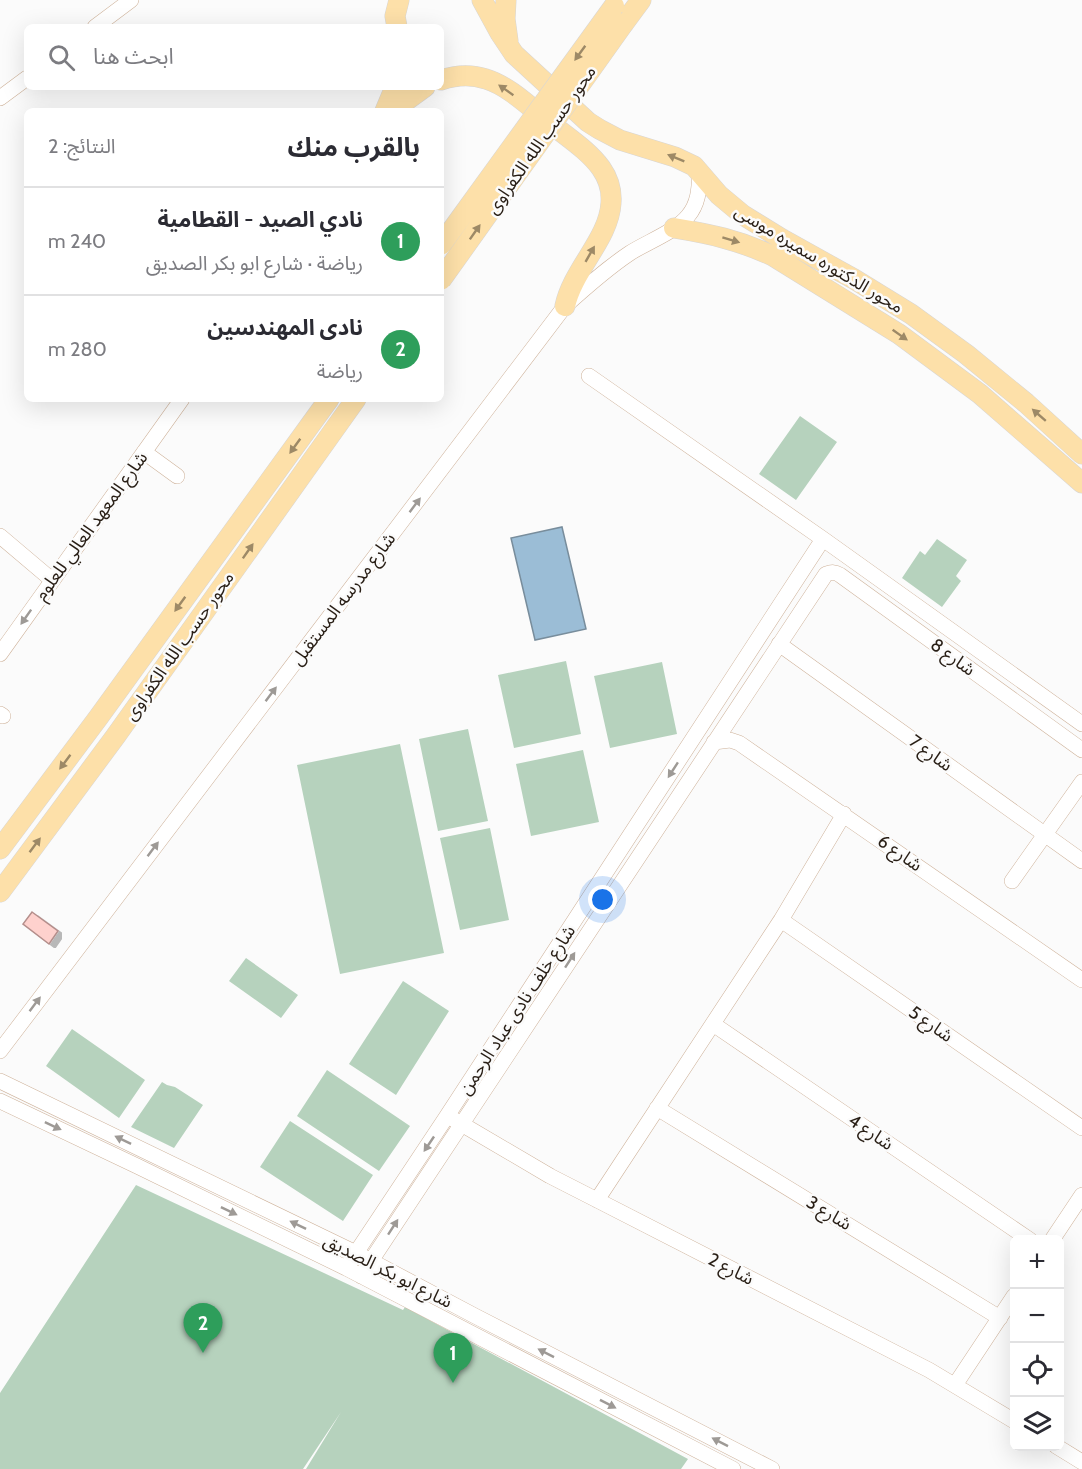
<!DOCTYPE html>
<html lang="ar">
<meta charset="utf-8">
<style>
:root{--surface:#fff;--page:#f7f7f7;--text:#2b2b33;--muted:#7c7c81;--line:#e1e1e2;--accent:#ea580c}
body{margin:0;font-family:Cabin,"Noto Sans Arabic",sans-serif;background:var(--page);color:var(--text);direction:rtl}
.controls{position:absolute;right:18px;bottom:18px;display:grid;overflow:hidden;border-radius:9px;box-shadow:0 6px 24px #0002}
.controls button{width:54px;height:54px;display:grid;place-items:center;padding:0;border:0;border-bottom:2px solid var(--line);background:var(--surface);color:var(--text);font:30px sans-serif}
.you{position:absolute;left:603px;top:900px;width:21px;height:21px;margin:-15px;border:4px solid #fff;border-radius:50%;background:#1a73e8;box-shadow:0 0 0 9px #1a73e833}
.badge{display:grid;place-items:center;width:39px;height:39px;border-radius:50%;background:var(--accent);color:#fff;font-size:20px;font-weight:700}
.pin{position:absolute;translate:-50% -50px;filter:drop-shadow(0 2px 3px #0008)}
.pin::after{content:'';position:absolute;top:32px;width:21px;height:18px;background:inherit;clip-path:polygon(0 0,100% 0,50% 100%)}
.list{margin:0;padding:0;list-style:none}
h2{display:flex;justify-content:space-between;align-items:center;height:78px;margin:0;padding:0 24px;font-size:26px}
h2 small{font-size:20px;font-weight:400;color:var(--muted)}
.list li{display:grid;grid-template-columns:39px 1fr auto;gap:18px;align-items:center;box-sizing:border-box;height:108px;padding:0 24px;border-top:2px solid var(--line)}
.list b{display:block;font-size:22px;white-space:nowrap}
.list p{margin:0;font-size:20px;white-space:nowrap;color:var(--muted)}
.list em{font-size:20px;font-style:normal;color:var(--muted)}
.icon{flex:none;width:33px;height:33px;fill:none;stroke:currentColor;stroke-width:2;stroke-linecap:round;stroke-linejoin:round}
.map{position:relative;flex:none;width:1082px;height:1469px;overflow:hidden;direction:ltr}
.search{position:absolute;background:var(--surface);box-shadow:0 6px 24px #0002;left:24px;top:24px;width:420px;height:66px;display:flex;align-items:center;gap:15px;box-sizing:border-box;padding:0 21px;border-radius:9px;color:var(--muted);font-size:22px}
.panel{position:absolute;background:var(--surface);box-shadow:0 6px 24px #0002;left:24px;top:108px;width:420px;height:294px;border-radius:9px;direction:rtl}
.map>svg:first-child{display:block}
.green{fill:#b6d2bd}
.water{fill:#9bbdd6;stroke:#788d9c;stroke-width:1.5}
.building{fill:#fed1cd;stroke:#b48e8b;stroke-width:1.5;filter:url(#shadow)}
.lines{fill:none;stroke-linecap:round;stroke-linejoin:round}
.minor-casing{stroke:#ceb29a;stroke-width:16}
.major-casing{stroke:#d8d6d5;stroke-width:21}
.minor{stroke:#fff;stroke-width:15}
.major{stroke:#fde0a9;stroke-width:20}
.major-bridge-casing{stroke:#d8d6d5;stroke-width:21;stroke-linecap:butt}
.major-bridge{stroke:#fde0a9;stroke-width:20}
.oneway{fill:#9d8966}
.oneway2{fill:#9e9a96}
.labels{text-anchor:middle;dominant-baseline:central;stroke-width:5;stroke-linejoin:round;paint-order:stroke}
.street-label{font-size:18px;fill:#281e15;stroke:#fbfbfb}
</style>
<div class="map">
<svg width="1082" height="1469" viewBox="0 0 1082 1469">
<defs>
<filter id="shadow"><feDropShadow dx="6" dy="4" stdDeviation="0" flood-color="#0004"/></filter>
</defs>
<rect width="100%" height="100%" fill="#fbfbfb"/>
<!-- green -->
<path class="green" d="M800 416 837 442 796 500 759 474Z
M937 539 967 560 956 576 961 581 942 607 902 578 920 551 925 555Z
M566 661 581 734 514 748 498 675Z
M662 662 677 734 610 748 594 676Z
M468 729 488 821 438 831 419 739Z
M400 744 444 953 340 974 297 765Z
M583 750 599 822 531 836 516 764Z
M490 828 509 920 460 930 440 838Z
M246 958 298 995 281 1018 229 981Z
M403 981 449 1011 396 1095 349 1064Z
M72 1029 145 1080 119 1118 46 1066Z
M327 1070 410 1126 379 1171 297 1116Z
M162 1082 167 1085 175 1087 203 1105 174 1148 131 1127Z
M290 1121 373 1175 343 1221 260 1167Z
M136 1185 403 1310 405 1307 688 1459 681 1469H306L341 1412 303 1469H0V1393Z"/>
<!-- water -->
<path class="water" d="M562 527 586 629 535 640 511 538Z"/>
<!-- building -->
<path class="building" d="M32 912 58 931 49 944 23 924Z"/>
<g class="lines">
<defs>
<path id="minor" d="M95 27 131 0
M0 98 27 78
M589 376 823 539 1082 724
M144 452 177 476
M0 536 52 580
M779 644 1082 861
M0 654 182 399
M0 714 3 716
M714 742 730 740 739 743 1082 980
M1012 881 1082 782
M781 920 1082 1128
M713 1024 1030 1240
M0 1051 565 306C586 287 606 269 630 253 647 242 675 232 688 216 699 203 699 188 700 172
M0 1081 356 1253 475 1316 772 1469
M0 1101 137 1166 346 1268 733 1469
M657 1108 1000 1318
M453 1119 550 1176 597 1200 929 1370 1014 1421
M597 1200 781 920 844 814
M1052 1240 1082 1195
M346 1268 447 1116 823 539
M361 1276 826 574C832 572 835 572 840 575L1082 750
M955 1385 1014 1296
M1056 1446 1082 1462"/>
<path id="major" d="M482 0 500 33 514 54 588 122 599 129 620 140 675 157 694 166 719 195 743 215 782 239 854 279 911 314 966 354 1026 403 1082 454
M506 0 505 19 508 41
M624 23 641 0
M397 27 395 16 399 0
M441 80C456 75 471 74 486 79 509 86 531 108 550 123 567 137 588 150 601 168 608 178 612 190 611 203 609 239 573 269 565 306
M385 111 395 87
M392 111 425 87
M674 228C711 234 738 240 773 256L899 334 980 394 1082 483
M0 849 98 718 329 399
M0 892 115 737 356 399"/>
</defs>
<!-- minor casing -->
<use href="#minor" class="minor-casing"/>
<!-- major casing -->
<use href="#major" class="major-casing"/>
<!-- minor -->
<use href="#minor" class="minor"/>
<!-- major -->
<use href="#major" class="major"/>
<defs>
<path id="major-bridge" d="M441 245 614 6
M441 280 624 23"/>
</defs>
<!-- major-bridge casing -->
<use href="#major-bridge" class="major-bridge-casing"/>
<!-- major-bridge -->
<use href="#major-bridge" class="major-bridge"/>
</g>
<!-- one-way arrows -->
<defs><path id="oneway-solid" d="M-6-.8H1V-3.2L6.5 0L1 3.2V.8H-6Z" transform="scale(1.5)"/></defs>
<g class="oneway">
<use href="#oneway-solid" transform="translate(580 53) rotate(126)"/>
<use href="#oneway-solid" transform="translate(506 90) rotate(-145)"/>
<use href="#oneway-solid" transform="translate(676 158) rotate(-158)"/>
<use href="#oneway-solid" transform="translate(475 232) rotate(-55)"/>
<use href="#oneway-solid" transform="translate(731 240) rotate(17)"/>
<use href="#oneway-solid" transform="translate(590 254) rotate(-60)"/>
<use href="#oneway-solid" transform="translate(900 335) rotate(35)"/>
<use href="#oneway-solid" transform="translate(1039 415) rotate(-139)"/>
<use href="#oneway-solid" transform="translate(295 446) rotate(126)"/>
<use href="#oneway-solid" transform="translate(248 551) rotate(-55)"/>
<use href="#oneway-solid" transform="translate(180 604) rotate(126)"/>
<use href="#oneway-solid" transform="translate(65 762) rotate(127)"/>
<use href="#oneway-solid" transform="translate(35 845) rotate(-53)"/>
</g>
<g class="oneway2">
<use href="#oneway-solid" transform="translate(415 505) rotate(-53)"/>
<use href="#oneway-solid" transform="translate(26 617) rotate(125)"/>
<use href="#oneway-solid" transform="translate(271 694) rotate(-53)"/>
<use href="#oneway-solid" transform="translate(673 770) rotate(123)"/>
<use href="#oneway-solid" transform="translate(153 849) rotate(-53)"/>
<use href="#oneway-solid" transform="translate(570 960) rotate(-57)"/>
<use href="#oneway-solid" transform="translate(35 1004) rotate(-53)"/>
<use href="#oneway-solid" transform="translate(53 1126) rotate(25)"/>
<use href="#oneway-solid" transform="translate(123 1140) rotate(-154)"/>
<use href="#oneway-solid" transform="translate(429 1144) rotate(124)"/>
<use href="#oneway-solid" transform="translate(229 1211) rotate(26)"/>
<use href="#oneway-solid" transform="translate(298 1225) rotate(-154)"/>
<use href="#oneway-solid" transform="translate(393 1227) rotate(-57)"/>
<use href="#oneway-solid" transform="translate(546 1353) rotate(-153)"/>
<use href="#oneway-solid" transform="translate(608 1404) rotate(27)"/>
<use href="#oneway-solid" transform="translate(720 1442) rotate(-153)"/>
</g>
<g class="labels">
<!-- street labels -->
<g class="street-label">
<text transform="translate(541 140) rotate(-55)">محور حسب الله الكفراوى</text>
<text transform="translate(819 259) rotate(31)">محور الدكتوره سميره موسى</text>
<text transform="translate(91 526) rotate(-54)">شارع المعهد العالي للعلوم</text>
<text transform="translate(343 599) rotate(-53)">شارع مدرسه المستقبل</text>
<text transform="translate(179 646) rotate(-55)">محور حسب الله الكفراوى</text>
<text transform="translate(953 657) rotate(36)">شارع 8</text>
<text transform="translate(931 753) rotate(36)">شارع 7</text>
<text transform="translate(900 853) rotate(35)">شارع 6</text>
<text transform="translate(517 1010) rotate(-57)">شارع خلف نادى عباد الرحمن</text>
<text transform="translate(931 1024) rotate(35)">شارع 5</text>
<text transform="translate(871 1132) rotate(34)">شارع 4</text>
<text transform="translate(829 1213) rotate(31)">شارع 3</text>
<text transform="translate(731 1269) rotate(27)">شارع 2</text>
<text transform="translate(388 1271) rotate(27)">شارع ابو بكر الصديق</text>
</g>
</g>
</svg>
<div class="controls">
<button>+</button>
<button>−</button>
<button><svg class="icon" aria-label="locate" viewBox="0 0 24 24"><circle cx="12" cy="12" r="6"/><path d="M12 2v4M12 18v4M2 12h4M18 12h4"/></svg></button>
<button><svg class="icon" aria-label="layers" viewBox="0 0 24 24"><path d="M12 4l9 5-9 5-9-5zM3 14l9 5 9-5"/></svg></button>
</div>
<div class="you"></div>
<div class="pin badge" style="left:453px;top:1383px;background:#2e9e5b">1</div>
<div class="pin badge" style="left:203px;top:1353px;background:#2e9e5b">2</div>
<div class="search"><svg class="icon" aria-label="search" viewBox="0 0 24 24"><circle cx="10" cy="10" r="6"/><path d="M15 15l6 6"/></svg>ابحث هنا</div>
<section class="panel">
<h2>بالقرب منك<small>النتائج: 2</small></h2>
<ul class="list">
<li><span class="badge" style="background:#2e9e5b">1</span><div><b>نادي الصيد - القطامية</b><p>رياضة · شارع ابو بكر الصديق</p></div><em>240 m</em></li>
<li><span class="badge" style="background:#2e9e5b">2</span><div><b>نادى المهندسين</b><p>رياضة</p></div><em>280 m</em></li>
</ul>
</section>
</div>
